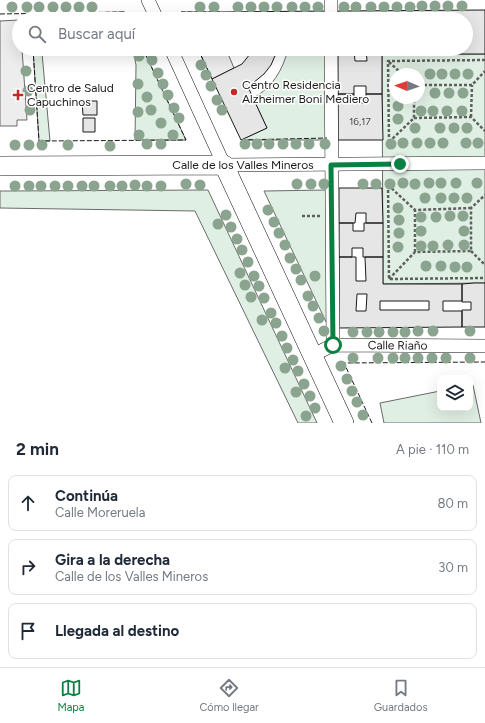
<!DOCTYPE html>
<html lang="es">
<meta charset="utf-8">
<style>
:root{--surface:#fff;--page:#f6f6f7;--text:#1f2937;--muted:#747a83;--line:#e0e1e3;--accent:#0b8043}
body{margin:0;font-family:Figtree,sans-serif;background:var(--page);color:var(--text)}
.controls{position:absolute;right:12px;bottom:12px;display:grid;overflow:hidden;border-radius:8px;box-shadow:0 4px 16px #0002}
.controls button{width:36px;height:36px;display:grid;place-items:center;padding:0;border:0;border-bottom:1px solid var(--line);background:var(--surface);color:var(--text);font:20px sans-serif}
.compass{position:absolute;left:389px;top:68px;width:36px;height:36px;border-radius:50%;background:var(--surface);box-shadow:0 4px 16px #0002;rotate:272deg}
.stop{position:absolute;width:12px;height:12px;margin:-9px;border:3px solid #0b8043;border-radius:50%;background:#fff}
.stop.end{background:#0b8043;border-color:#fff;box-shadow:0 1px 4px #0008}
.list{margin:0;padding:0;list-style:none}
h2{display:flex;justify-content:space-between;align-items:center;height:52px;margin:0;padding:0 16px;font-size:17px}
h2 small{font-size:13px;font-weight:400;color:var(--muted)}
.list li{display:grid;grid-template-columns:26px 1fr auto;gap:12px;align-items:center;box-sizing:border-box;height:56px;margin:0 8px 8px;padding:0 8px;border:1px solid var(--line);border-radius:8px}
.list b{display:block;font-size:15px;white-space:nowrap}
.list p{margin:0;font-size:13px;white-space:nowrap;color:var(--muted)}
.list em{font-size:13px;font-style:normal;color:var(--muted)}
.icon{flex:none;width:22px;height:22px;fill:none;stroke:currentColor;stroke-width:2;stroke-linecap:round;stroke-linejoin:round}
.map{position:relative;flex:none;width:485px;height:423px;overflow:hidden}
.search{position:absolute;background:var(--surface);box-shadow:0 4px 16px #0002;left:12px;right:12px;top:12px;height:44px;display:flex;align-items:center;gap:10px;box-sizing:border-box;padding:0 14px;border-radius:22px;color:var(--muted);font-size:15px}
.sheet{height:244px;background:var(--surface)}
nav{display:flex;justify-content:space-around;align-items:center;box-sizing:border-box;height:56px;border-top:1px solid var(--line);background:var(--surface);font-size:11px;color:var(--muted)}
nav a{display:grid;justify-items:center;gap:2px}
nav .on{color:var(--accent)}
.map>svg:first-child{display:block}
.green{fill:#e0efe3;stroke:#6a6a6a;fill-rule:evenodd}
.parking{fill:#ededed;stroke:#6a6a6a}
.building{fill:#e6e6e6;stroke:#1a1a1a;fill-rule:evenodd}
.lines{fill:none;stroke-linecap:round;stroke-linejoin:round}
.street-casing{stroke:#1a1a1a;stroke-width:14}
.secondary-casing{stroke:#1a1a1a;stroke-width:20}
.path{stroke:#5f5f5f;stroke-width:2.5;stroke-dasharray:3 2;stroke-linecap:butt}
.street{stroke:#fff;stroke-width:13}
.secondary{stroke:#fff;stroke-width:19}
.fence{stroke:#1a1a1a;stroke-width:1;stroke-dasharray:5 2;stroke-linecap:butt}
.tree{fill:#8aa48f}
.route{stroke:#0b8043;stroke-width:5}
.poi-dot{fill:#c62828;stroke:#fff;stroke-width:1.5}
.labels{text-anchor:middle;dominant-baseline:central;stroke-width:3;stroke-linejoin:round;paint-order:stroke}
.number-label{font-size:10px;fill:#4d4d4d}
.poi-label{font-size:12px;fill:#1a1a1a;stroke:#fff;text-anchor:start}
.street-label{font-size:12px;fill:#1a1a1a;stroke:#fff}
</style>
<div class="map">
<svg width="485" height="423" viewBox="0 0 485 423">
<rect width="100%" height="100%" fill="#fff"/>
<!-- green -->
<path class="green" d="M125 12 129 19 110 17 32 19 31 14Z
M33 49H44L42 53 50 141H39Z
M133 49H143L186 140H135L136 65Z
M288 49H326L327 140H241L267 128 253 98C272 88 283 70 288 49Z
M382 54H485V283L383 284ZM395 74H419V98H395Z
M208 190 317 423H298L195 211 0 208V191Z
M326 190 328 326 264 191Z
M470 385H473L481 423H384L380 403 440 391V408H470Z"/>
<!-- parking -->
<path class="parking" d="M181 12H221L222 19H184Z
M19 20V49H22L27 120H17V126H0V21Z
M198 49H226L234 68 212 79Z"/>
<!-- building -->
<path class="building" d="M485 10V54H382V94H366V86H354V94H338V49H354L355 61H367L366 49H466V19H338V11Z
M326 11V19H222L221 12Z
M254 49H278L271 65 264 74 248 87 267 128 241 140 212 79 242 64Z
M338 94H354V103H366V94H382L383 140H338Z
M82 101H97V115H83Z
M83 118H95V132H83Z
M339 188H382L383 223H366V213H356L355 223H339Z
M339 223H353V231H364V223H383V257H363V248H352V257H339Z
M339 257H356V281H366L365 257H383V284H462V301H443V311H462V327L339 328ZM357 294H367L366 311H356ZM380 301H429V310H380Z
M474 283H485V327H462V310H471V302H462V284Z"/>
<g class="lines">
<defs>
<g id="street">
<path d="M148 0 157 19"/>
<path d="M331 0V19"/>
<path d="M171 49 224 165 485 163"/>
<path d="M331 49 333 345"/>
<path id="s1" d="M313 355 333 345 485 346"/>
</g>
<path id="secondary" d="M0 166 224 165 344 423"/>
</defs>
<!-- street casing -->
<use href="#street" class="street-casing"/>
<!-- secondary casing -->
<use href="#secondary" class="secondary-casing"/>
<!-- path -->
<path class="path" d="M389 62 402 74
M419 85H472L485 71
M471 117 472 85
M414 118 471 117 485 131
M389 142 388 61 485 60
M389 142 414 118V98
M388 185 389 279 485 278
M388 185 415 210 471 208
M302 216H320
M471 251 485 265
M415 252V210
M389 279 415 252 471 251V208L485 195"/>
<!-- street -->
<use href="#street" class="street"/>
<!-- secondary -->
<use href="#secondary" class="secondary"/>
<!-- fence -->
<path class="fence" d="M0 14 125 12 129 19
M184 19 181 12H221
M33 49 39 141 186 140 143 49
M198 49 212 79
M241 140 327 138
M372 423 344 363 485 362"/>
</g>
<!-- trees -->
<g class="tree">
<circle cx="422" cy="6" r="5.5"/>
<circle cx="435" cy="6" r="5.5"/>
<circle cx="448" cy="6" r="5.5"/>
<circle cx="462" cy="6" r="5.5"/>
<circle cx="12" cy="7" r="5.5"/>
<circle cx="27" cy="7" r="5.5"/>
<circle cx="39" cy="7" r="5.5"/>
<circle cx="53" cy="7" r="5.5"/>
<circle cx="66" cy="7" r="5.5"/>
<circle cx="79" cy="7" r="5.5"/>
<circle cx="92" cy="7" r="5.5"/>
<circle cx="200" cy="7" r="5.5"/>
<circle cx="214" cy="7" r="5.5"/>
<circle cx="238" cy="7" r="5.5"/>
<circle cx="251" cy="7" r="5.5"/>
<circle cx="264" cy="7" r="5.5"/>
<circle cx="277" cy="7" r="5.5"/>
<circle cx="292" cy="7" r="5.5"/>
<circle cx="305" cy="7" r="5.5"/>
<circle cx="318" cy="7" r="5.5"/>
<circle cx="344" cy="7" r="5.5"/>
<circle cx="356" cy="7" r="5.5"/>
<circle cx="371" cy="7" r="5.5"/>
<circle cx="384" cy="7" r="5.5"/>
<circle cx="397" cy="7" r="5.5"/>
<circle cx="410" cy="7" r="5.5"/>
<circle cx="139" cy="56" r="5.5"/>
<circle cx="152" cy="60" r="5.5"/>
<circle cx="201" cy="65" r="5.5"/>
<circle cx="26" cy="71" r="5.5"/>
<circle cx="158" cy="73" r="5.5"/>
<circle cx="430" cy="74" r="5.5"/>
<circle cx="442" cy="74" r="5.5"/>
<circle cx="455" cy="74" r="5.5"/>
<circle cx="468" cy="74" r="5.5"/>
<circle cx="206" cy="75" r="5.5"/>
<circle cx="138" cy="84" r="5.5"/>
<circle cx="163" cy="84" r="5.5"/>
<circle cx="211" cy="86" r="5.5"/>
<circle cx="28" cy="91" r="5.5"/>
<circle cx="435" cy="93" r="5.5"/>
<circle cx="449" cy="93" r="5.5"/>
<circle cx="463" cy="93" r="5.5"/>
<circle cx="168" cy="95" r="5.5"/>
<circle cx="147" cy="97" r="5.5"/>
<circle cx="217" cy="100" r="5.5"/>
<circle cx="398" cy="106" r="5.5"/>
<circle cx="174" cy="108" r="5.5"/>
<circle cx="30" cy="110" r="5.5"/>
<circle cx="151" cy="110" r="5.5"/>
<circle cx="222" cy="110" r="5.5"/>
<circle cx="421" cy="111" r="5.5"/>
<circle cx="433" cy="111" r="5.5"/>
<circle cx="447" cy="111" r="5.5"/>
<circle cx="462" cy="111" r="5.5"/>
<circle cx="138" cy="112" r="5.5"/>
<circle cx="179" cy="118" r="5.5"/>
<circle cx="398" cy="119" r="5.5"/>
<circle cx="161" cy="123" r="5.5"/>
<circle cx="415" cy="128" r="5.5"/>
<circle cx="440" cy="128" r="5.5"/>
<circle cx="454" cy="128" r="5.5"/>
<circle cx="467" cy="128" r="5.5"/>
<circle cx="139" cy="135" r="5.5"/>
<circle cx="173" cy="135" r="5.5"/>
<circle cx="403" cy="143" r="5.5"/>
<circle cx="417" cy="143" r="5.5"/>
<circle cx="430" cy="143" r="5.5"/>
<circle cx="443" cy="143" r="5.5"/>
<circle cx="466" cy="143" r="5.5"/>
<circle cx="478" cy="143" r="5.5"/>
<circle cx="147" cy="144" r="5.5"/>
<circle cx="161" cy="144" r="5.5"/>
<circle cx="245" cy="144" r="5.5"/>
<circle cx="257" cy="144" r="5.5"/>
<circle cx="269" cy="144" r="5.5"/>
<circle cx="283" cy="144" r="5.5"/>
<circle cx="296" cy="144" r="5.5"/>
<circle cx="309" cy="144" r="5.5"/>
<circle cx="325" cy="144" r="5.5"/>
<circle cx="391" cy="144" r="5.5"/>
<circle cx="15" cy="145" r="5.5"/>
<circle cx="29" cy="145" r="5.5"/>
<circle cx="42" cy="145" r="5.5"/>
<circle cx="68" cy="145" r="5.5"/>
<circle cx="110" cy="146" r="5.5"/>
<circle cx="403" cy="183" r="5.5"/>
<circle cx="429" cy="183" r="5.5"/>
<circle cx="441" cy="183" r="5.5"/>
<circle cx="456" cy="183" r="5.5"/>
<circle cx="477" cy="183" r="5.5"/>
<circle cx="186" cy="184" r="5.5"/>
<circle cx="297" cy="184" r="5.5"/>
<circle cx="311" cy="184" r="5.5"/>
<circle cx="324" cy="184" r="5.5"/>
<circle cx="363" cy="184" r="5.5"/>
<circle cx="376" cy="184" r="5.5"/>
<circle cx="390" cy="184" r="5.5"/>
<circle cx="415" cy="184" r="5.5"/>
<circle cx="135" cy="185" r="5.5"/>
<circle cx="200" cy="185" r="5.5"/>
<circle cx="15" cy="186" r="5.5"/>
<circle cx="29" cy="186" r="5.5"/>
<circle cx="41" cy="186" r="5.5"/>
<circle cx="55" cy="186" r="5.5"/>
<circle cx="68" cy="186" r="5.5"/>
<circle cx="82" cy="186" r="5.5"/>
<circle cx="94" cy="186" r="5.5"/>
<circle cx="110" cy="186" r="5.5"/>
<circle cx="122" cy="186" r="5.5"/>
<circle cx="147" cy="186" r="5.5"/>
<circle cx="161" cy="186" r="5.5"/>
<circle cx="425" cy="198" r="5.5"/>
<circle cx="441" cy="198" r="5.5"/>
<circle cx="454" cy="198" r="5.5"/>
<circle cx="467" cy="198" r="5.5"/>
<circle cx="398" cy="208" r="5.5"/>
<circle cx="268" cy="210" r="5.5"/>
<circle cx="226" cy="215" r="5.5"/>
<circle cx="450" cy="216" r="5.5"/>
<circle cx="463" cy="216" r="5.5"/>
<circle cx="421" cy="217" r="5.5"/>
<circle cx="436" cy="217" r="5.5"/>
<circle cx="399" cy="220" r="5.5"/>
<circle cx="274" cy="222" r="5.5"/>
<circle cx="218" cy="224" r="5.5"/>
<circle cx="231" cy="227" r="5.5"/>
<circle cx="421" cy="231" r="5.5"/>
<circle cx="464" cy="231" r="5.5"/>
<circle cx="279" cy="233" r="5.5"/>
<circle cx="399" cy="233" r="5.5"/>
<circle cx="237" cy="239" r="5.5"/>
<circle cx="285" cy="245" r="5.5"/>
<circle cx="448" cy="245" r="5.5"/>
<circle cx="464" cy="245" r="5.5"/>
<circle cx="421" cy="246" r="5.5"/>
<circle cx="433" cy="246" r="5.5"/>
<circle cx="398" cy="247" r="5.5"/>
<circle cx="242" cy="250" r="5.5"/>
<circle cx="290" cy="258" r="5.5"/>
<circle cx="248" cy="262" r="5.5"/>
<circle cx="426" cy="266" r="5.5"/>
<circle cx="441" cy="266" r="5.5"/>
<circle cx="455" cy="267" r="5.5"/>
<circle cx="467" cy="267" r="5.5"/>
<circle cx="296" cy="269" r="5.5"/>
<circle cx="240" cy="273" r="5.5"/>
<circle cx="254" cy="276" r="5.5"/>
<circle cx="315" cy="276" r="5.5"/>
<circle cx="301" cy="280" r="5.5"/>
<circle cx="245" cy="285" r="5.5"/>
<circle cx="259" cy="286" r="5.5"/>
<circle cx="308" cy="296" r="5.5"/>
<circle cx="251" cy="297" r="5.5"/>
<circle cx="264" cy="298" r="5.5"/>
<circle cx="313" cy="306" r="5.5"/>
<circle cx="271" cy="313" r="5.5"/>
<circle cx="319" cy="318" r="5.5"/>
<circle cx="262" cy="320" r="5.5"/>
<circle cx="276" cy="323" r="5.5"/>
<circle cx="324" cy="331" r="5.5"/>
<circle cx="418" cy="331" r="5.5"/>
<circle cx="433" cy="331" r="5.5"/>
<circle cx="470" cy="331" r="5.5"/>
<circle cx="353" cy="332" r="5.5"/>
<circle cx="367" cy="332" r="5.5"/>
<circle cx="379" cy="332" r="5.5"/>
<circle cx="393" cy="332" r="5.5"/>
<circle cx="405" cy="332" r="5.5"/>
<circle cx="282" cy="336" r="5.5"/>
<circle cx="287" cy="348" r="5.5"/>
<circle cx="353" cy="358" r="5.5"/>
<circle cx="378" cy="358" r="5.5"/>
<circle cx="393" cy="358" r="5.5"/>
<circle cx="405" cy="358" r="5.5"/>
<circle cx="418" cy="358" r="5.5"/>
<circle cx="432" cy="358" r="5.5"/>
<circle cx="446" cy="358" r="5.5"/>
<circle cx="470" cy="358" r="5.5"/>
<circle cx="293" cy="360" r="5.5"/>
<circle cx="341" cy="366" r="5.5"/>
<circle cx="285" cy="368" r="5.5"/>
<circle cx="298" cy="371" r="5.5"/>
<circle cx="347" cy="379" r="5.5"/>
<circle cx="304" cy="384" r="5.5"/>
<circle cx="352" cy="391" r="5.5"/>
<circle cx="296" cy="392" r="5.5"/>
<circle cx="310" cy="396" r="5.5"/>
<circle cx="357" cy="402" r="5.5"/>
<circle cx="315" cy="408" r="5.5"/>
<circle cx="363" cy="415" r="5.5"/>
<circle cx="306" cy="416" r="5.5"/>
</g>
<g class="lines">
<!-- route -->
<path class="route" d="M333 345 331 165 400 164"/>
</g>
<!-- markers -->
<g class="poi-dot">
<circle cx="234" cy="92" r="4"/>
<path d="M16 89h4v4h4v4h-4v4h-4v-4h-4v-4h4z"/>
</g>
<g class="labels">
<!-- number labels -->
<g class="number-label">
<text x="360" y="121">16,17</text>
</g>
<!-- poi labels -->
<g class="poi-label">
<text x="242" y="85">Centro Residencia<tspan x="242" dy="14">Alzheimer Boni Mediero</tspan></text>
<text x="27" y="88">Centro de Salud<tspan x="27" dy="14">Capuchinos</tspan></text>
</g>
<!-- street labels -->
<g class="street-label">
<text x="243" y="165">Calle de los Valles Mineros</text>
<text stroke="none"><textPath href="#s1" startOffset="87">Calle Riaño</textPath></text>
</g>
</g>
</svg>
<div class="controls">
<button><svg class="icon" aria-label="layers" viewBox="0 0 24 24"><path d="M12 4l9 5-9 5-9-5zM3 14l9 5 9-5"/></svg></button>
</div>
<svg class="compass" viewBox="-18 -18 36 36"><path d="M0-13l5 13h-10z" fill="#e53935"/><path d="M0 13l5-13h-10z" fill="#747a83"/></svg>
<div class="stop" style="left:333px;top:345px"></div>
<div class="stop end" style="left:400px;top:164px"></div>
<div class="search"><svg class="icon" aria-label="search" viewBox="0 0 24 24"><circle cx="10" cy="10" r="6"/><path d="M15 15l6 6"/></svg>Buscar aquí</div>
</div>
<section class="sheet">
<h2>2 min<small>A pie · 110 m</small></h2>
<ul class="list">
<li><svg class="icon" aria-label="ahead" viewBox="0 0 24 24"><path d="M12 20V5M6 11l6-6 6 6"/></svg><div><b>Continúa</b><p>Calle Moreruela</p></div><em>80 m</em></li>
<li><svg class="icon" aria-label="right" viewBox="0 0 24 24"><path d="M7 20v-9h11M14 6l5 5-5 5"/></svg><div><b>Gira a la derecha</b><p>Calle de los Valles Mineros</p></div><em>30 m</em></li>
<li><svg class="icon" aria-label="arrive" viewBox="0 0 24 24"><path d="M6 21V4h12l-3 4 3 4H6"/></svg><div><b>Llegada al destino</b></div></li>
</ul>
</section>
<nav>
<a class="on"><svg class="icon" aria-label="map" viewBox="0 0 24 24"><path d="M3 6l6-2 6 2 6-2v14l-6 2-6-2-6 2zM9 4v14M15 6v14"/></svg>Mapa</a>
<a><svg class="icon" aria-label="directions" viewBox="0 0 24 24"><path d="M12 3l9 9-9 9-9-9zM9 14v-3h6M13 9l2 2-2 2"/></svg>Cómo llegar</a>
<a><svg class="icon" aria-label="saved" viewBox="0 0 24 24"><path d="M7 4h10v16l-5-4-5 4z"/></svg>Guardados</a>
</nav>
